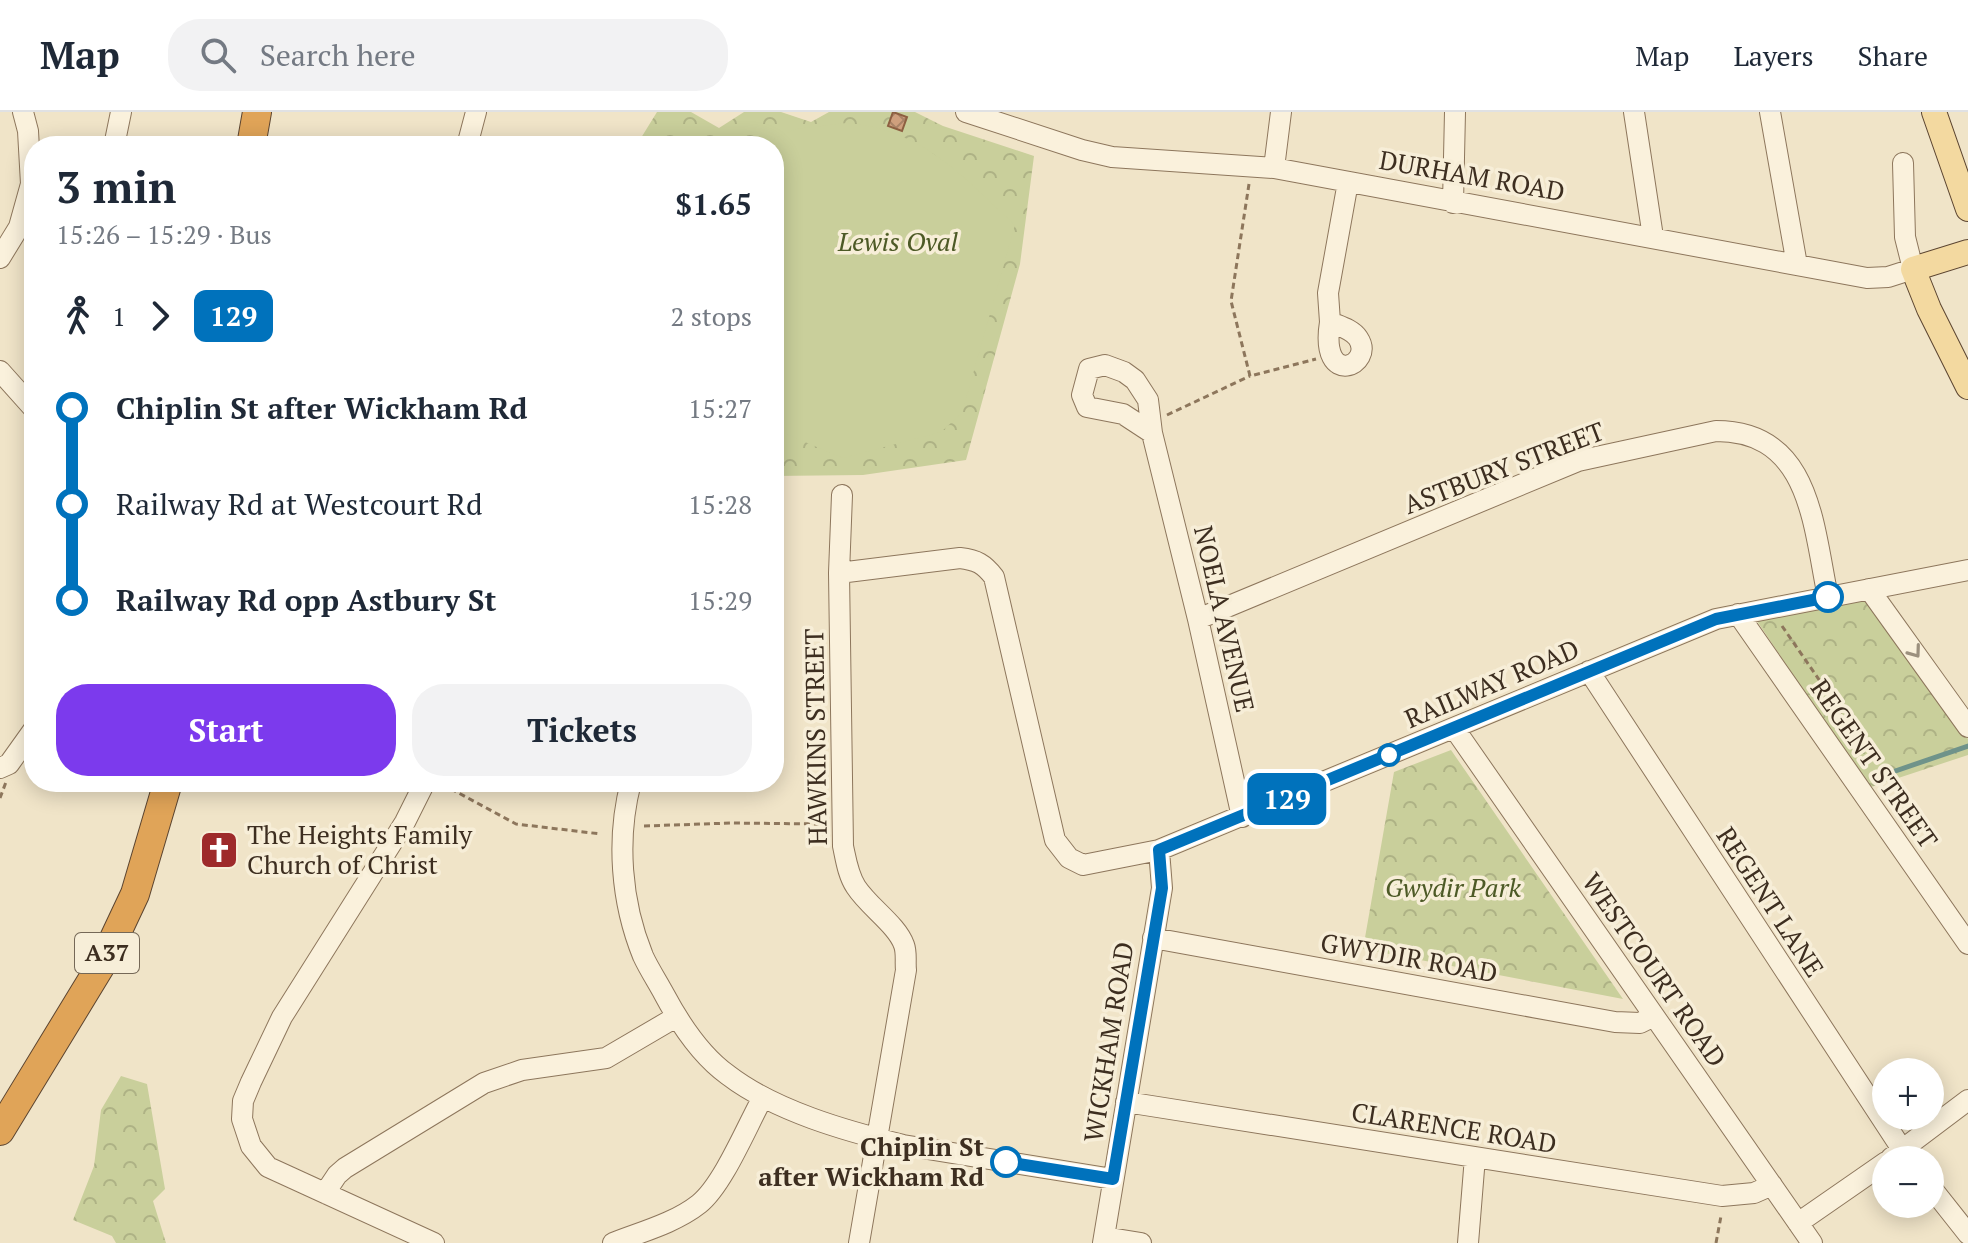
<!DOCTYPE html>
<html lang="en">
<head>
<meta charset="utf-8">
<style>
	body { margin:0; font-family:"PT Serif",serif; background:#f2f2f3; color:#1f2937; height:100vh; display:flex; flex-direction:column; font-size:30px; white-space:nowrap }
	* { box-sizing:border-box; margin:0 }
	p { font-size:26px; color:#747a83 }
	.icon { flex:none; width:44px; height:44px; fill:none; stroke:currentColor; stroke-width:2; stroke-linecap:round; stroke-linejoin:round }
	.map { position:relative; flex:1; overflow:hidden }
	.details { position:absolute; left:24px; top:24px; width:760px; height:656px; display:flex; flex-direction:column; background:#fff; border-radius:32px; box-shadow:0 4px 20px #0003 }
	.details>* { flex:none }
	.badge { padding:0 16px; border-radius:12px; font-size:28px; line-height:52px }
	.tools { position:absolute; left:1872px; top:946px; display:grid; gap:16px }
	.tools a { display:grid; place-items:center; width:72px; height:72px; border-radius:50%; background:#fff; box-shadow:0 4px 20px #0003; font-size:40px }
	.map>.badge { position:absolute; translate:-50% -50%; box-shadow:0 0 0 4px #fff }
	.legs { display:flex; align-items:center; gap:12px; height:88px; padding:0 32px; font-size:26px }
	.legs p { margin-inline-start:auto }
	.head { display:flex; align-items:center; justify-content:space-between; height:136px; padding:0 32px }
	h1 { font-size:44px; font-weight:700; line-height:60px }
	.action { display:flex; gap:16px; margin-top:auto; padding:16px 32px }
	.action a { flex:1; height:92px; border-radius:32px; background:#7c3aed; color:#fff; font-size:32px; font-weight:700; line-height:92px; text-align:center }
	.action a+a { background:#f2f2f3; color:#1f2937 }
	ul { padding:0 32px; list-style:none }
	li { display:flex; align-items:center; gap:28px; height:96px; font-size:30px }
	li i { display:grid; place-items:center; width:12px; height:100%; margin:0 10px; background:currentColor }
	li i::after { content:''; width:20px; height:20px; margin:-10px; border:6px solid; border-radius:50%; background:#fff }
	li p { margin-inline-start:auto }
	li:first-child i { background:linear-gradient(#0000 50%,currentColor 0) }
	li:last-child i { background:linear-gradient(currentColor 50%,#0000 0) }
	header { display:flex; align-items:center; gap:48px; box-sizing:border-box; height:112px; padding:0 40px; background:#fff; border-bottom:2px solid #e0e1e3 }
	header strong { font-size:38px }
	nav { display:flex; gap:44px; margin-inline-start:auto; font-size:28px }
	.search { width:560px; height:72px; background:#f2f2f3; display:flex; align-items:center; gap:20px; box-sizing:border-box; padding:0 28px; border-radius:32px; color:#747a83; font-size:30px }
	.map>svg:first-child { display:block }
</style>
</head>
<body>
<header>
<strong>Map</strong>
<div class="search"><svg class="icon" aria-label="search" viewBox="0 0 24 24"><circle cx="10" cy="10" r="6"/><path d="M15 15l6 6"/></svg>Search here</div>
<nav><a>Map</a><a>Layers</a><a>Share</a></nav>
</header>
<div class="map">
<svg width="1968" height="1131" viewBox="0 0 1968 1131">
	<defs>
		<pattern id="forest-crowns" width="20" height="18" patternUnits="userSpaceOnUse" patternTransform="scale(2)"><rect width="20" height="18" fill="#c9cf9b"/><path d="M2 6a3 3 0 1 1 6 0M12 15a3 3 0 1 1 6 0" fill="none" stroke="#aeb285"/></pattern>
		<pattern id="building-cross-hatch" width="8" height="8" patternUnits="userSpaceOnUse" patternTransform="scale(2)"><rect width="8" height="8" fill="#cf9f7d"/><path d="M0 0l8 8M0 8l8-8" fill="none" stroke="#a98266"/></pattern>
	</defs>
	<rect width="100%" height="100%" fill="#f0e4c8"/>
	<path fill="url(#forest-crowns)" d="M 657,0 L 691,0 L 719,16 L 744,0 L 781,0 L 811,10 L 829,0 L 915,0 L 943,14 L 1034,44 L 1020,152 L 966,348 L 863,363 L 774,364 L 774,34 L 636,34 Z
		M 1866,484 L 1968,627 L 1968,643 L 1868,676 L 1757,509 Z
		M 1451,638 L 1623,887 L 1363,837 L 1394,660 Z
		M 121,964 L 147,972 L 165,1077 L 153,1089 L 166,1131 L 116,1131 L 112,1124 L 73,1108 L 94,1054 L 101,998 Z"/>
	<path fill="#c9cf9b" d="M 846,11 C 923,17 962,64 1015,113 L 962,301 L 941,320 L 843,346 L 774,317 L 774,34 L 757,34 L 796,17 Z"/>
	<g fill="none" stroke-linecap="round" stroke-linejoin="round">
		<path stroke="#6f938a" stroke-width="5" d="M 1878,665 L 1968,634"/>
	</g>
	<path fill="url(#building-cross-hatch)" stroke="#8d5f41" stroke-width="2" d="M 893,0 L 907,5 L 902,19 L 888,14 Z"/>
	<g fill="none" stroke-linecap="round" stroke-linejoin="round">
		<defs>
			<path id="minor" d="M 23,0 L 28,19 L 31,72 L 34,73
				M 966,0 L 1082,38 L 1112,45 L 1274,56 L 1867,166 L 1888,165 L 1913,157 L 1905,125 L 1903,51
				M 1634,0 L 1653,125
				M 1770,0 L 1797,153
				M 114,34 L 121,0
				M 467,34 L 476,0
				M 1274,56 L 1281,0
				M 1453,91 L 1455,0
				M 0,146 L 19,115 L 31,72
				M 1330,210 C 1319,278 1376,253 1358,226 C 1352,217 1339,214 1330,210 L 1328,181 L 1348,70
				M 0,259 L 34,297
				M 1152,321 L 1123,302 L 1087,295 L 1082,283 L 1089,257 L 1105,253 L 1124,260 L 1135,268 L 1148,288 L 1152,321 L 1198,507 L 1242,705
				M 842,383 L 839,461 L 843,734 C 846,748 848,763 856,775 C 869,795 897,813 904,833 C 907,841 905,850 906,858 L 859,1131
				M 839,461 L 960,446 C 977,448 984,452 994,465 L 1055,728 L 1069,746 L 1083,753 L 1159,738 L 1716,507 L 1968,458
				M 1869,477 L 1968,615
				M 1738,502 L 1968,832
				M 1198,507 L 1578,349 L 1716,319 C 1811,319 1813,414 1828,485
				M 1589,559 L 1909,1048
				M 1454,616 L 1812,1131
				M 0,656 L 9,652 L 34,617
				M 425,670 L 405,710 L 282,905 L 251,970 L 243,989 L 242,1007 L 251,1034 L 268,1055 L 434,1131
				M 631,670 C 616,727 621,790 643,844 C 649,857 657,869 664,882 C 680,912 700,943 728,963 C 775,999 846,1019 903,1033 L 1113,1067
				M 1153,826 L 1615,910 L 1640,911 L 1654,904
				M 1126,990 L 1722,1084 L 1754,1081 L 1772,1073
				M 1891,1046 L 1968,988
				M 1930,1074 L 1968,1122
				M 325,1081 L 337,1063 L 345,1056 L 484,971 L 522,958 L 606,946 L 676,905
				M 1798,1111 L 1886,1050
				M 1104,1125 L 1141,1131
				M 613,1131 C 641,1120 675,1111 699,1092 C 723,1073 747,1014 763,985
				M 1103,1131 L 1162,776 L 1159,738
				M 1468,1131 L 1475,1045"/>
			<path id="major" d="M 1934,0 L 1968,97
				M 1968,140 L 1913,157 L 1929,197 L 1968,275"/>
			<path id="highway" d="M 251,34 L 257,0
				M 0,1019 L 103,850 L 135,782 L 168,670"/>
		</defs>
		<use href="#minor" stroke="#8d765c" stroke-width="22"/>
		<use href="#major" stroke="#5b4430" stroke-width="26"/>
		<use href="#highway" stroke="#5b4430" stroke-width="30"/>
		<path stroke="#8d765c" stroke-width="3" stroke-dasharray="6 4" stroke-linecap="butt" d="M 1249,72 L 1231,189 L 1250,264 L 1316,247
			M 1167,303 L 1250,264
			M 1782,514 L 1860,627
			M 442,672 L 516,712 L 601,722
			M 0,686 L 6,670
			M 644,714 L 732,711 L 824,712
			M 1716,1131 L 1721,1104"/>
		<use href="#minor" stroke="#faf1dc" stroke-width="20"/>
		<use href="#major" stroke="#f3d9a0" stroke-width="24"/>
		<use href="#highway" stroke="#e0a458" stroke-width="28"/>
	</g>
	<defs><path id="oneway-chevron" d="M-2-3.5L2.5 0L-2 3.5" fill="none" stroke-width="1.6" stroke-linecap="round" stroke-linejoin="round" transform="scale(2)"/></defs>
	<use stroke="#9c907e" href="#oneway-chevron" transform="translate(1915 540) rotate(54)"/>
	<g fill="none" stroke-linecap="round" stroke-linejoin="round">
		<defs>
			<path id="line-1" d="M 1006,1050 L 1113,1067 L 1162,776 L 1159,738 L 1716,507 L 1828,485"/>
		</defs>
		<use href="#line-1" stroke="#fff" stroke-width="18"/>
		<use href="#line-1" stroke="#0072bc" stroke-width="12"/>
	</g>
	<defs>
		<symbol id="church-square" viewBox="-11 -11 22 22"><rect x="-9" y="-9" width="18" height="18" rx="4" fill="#9e2a2b" stroke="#f7eed8"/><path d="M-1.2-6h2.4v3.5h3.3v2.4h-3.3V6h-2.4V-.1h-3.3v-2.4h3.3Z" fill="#fff"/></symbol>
	</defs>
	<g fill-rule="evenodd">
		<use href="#church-square" x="197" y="716" width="44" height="44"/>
	</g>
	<g fill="#fff" stroke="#0072bc" stroke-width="4">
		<circle cx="1828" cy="485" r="14"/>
		<circle cx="1389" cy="643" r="10"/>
		<circle cx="1006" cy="1050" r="14"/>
	</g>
	<g text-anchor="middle" stroke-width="7" stroke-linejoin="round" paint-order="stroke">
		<rect fill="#f7eed8" stroke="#756857" stroke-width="2" x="75" y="821" width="64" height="40" rx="6"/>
		<g font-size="24" font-weight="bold" fill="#3d2e20">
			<text x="107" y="849">A37</text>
		</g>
		<g font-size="26" fill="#3d2e20" stroke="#f7eed8">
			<text transform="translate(1472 64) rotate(10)" y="9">DURHAM ROAD</text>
			<text transform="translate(1504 356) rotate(-21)" y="9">ASTBURY STREET</text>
			<text transform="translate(1224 507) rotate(77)" y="9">NOELA AVENUE</text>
			<text transform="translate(1492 572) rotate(-23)" y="9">RAILWAY ROAD</text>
			<text transform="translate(816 625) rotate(-91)" y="9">HAWKINS STREET</text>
			<text transform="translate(1874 652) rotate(55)" y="9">REGENT STREET</text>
			<text transform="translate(1770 790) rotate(57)" y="9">REGENT LANE</text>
			<text transform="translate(1409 846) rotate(10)" y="9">GWYDIR ROAD</text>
			<text transform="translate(1654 858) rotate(55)" y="9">WESTCOURT ROAD</text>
			<text transform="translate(1109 930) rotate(-81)" y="9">WICKHAM ROAD</text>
			<text transform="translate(1454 1016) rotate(9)" y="9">CLARENCE ROAD</text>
		</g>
		<g font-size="26" font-style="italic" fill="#4d5a26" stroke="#f7eed8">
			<text x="898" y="139">Lewis Oval</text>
			<text x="1453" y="785">Gwydir Park</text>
		</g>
		<g font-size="26" fill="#3d2e20" stroke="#f7eed8" text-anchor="start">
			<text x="247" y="732">The Heights Family<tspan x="247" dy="30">Church of Christ</tspan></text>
		</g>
		<g font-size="26" font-weight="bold" fill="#3d2e20" stroke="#f7eed8" text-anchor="end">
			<text x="984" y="1044">Chiplin St<tspan x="984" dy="30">after Wickham Rd</tspan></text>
		</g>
	</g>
</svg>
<div class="tools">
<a>+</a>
<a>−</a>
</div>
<b class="badge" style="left:1287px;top:687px;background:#0072bc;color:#fff">129</b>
<section class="details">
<div class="head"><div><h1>3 min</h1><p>15:26 – 15:29 · Bus</p></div><b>$1.65</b></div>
<div class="legs"><svg class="icon" aria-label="walk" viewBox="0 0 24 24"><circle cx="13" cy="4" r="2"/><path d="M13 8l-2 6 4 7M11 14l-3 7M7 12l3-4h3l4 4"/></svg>1<svg class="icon" aria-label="forward" viewBox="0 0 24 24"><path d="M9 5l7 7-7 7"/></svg><b class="badge" style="background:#0072bc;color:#fff">129</b><p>2 stops</p></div>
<ul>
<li><i style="color:#0072bc"></i><b>Chiplin St after Wickham Rd</b><p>15:27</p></li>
<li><i style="color:#0072bc"></i><span>Railway Rd at Westcourt Rd</span><p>15:28</p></li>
<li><i style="color:#0072bc"></i><b>Railway Rd opp Astbury St</b><p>15:29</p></li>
</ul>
<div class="action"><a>Start</a><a>Tickets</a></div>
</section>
</div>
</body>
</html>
